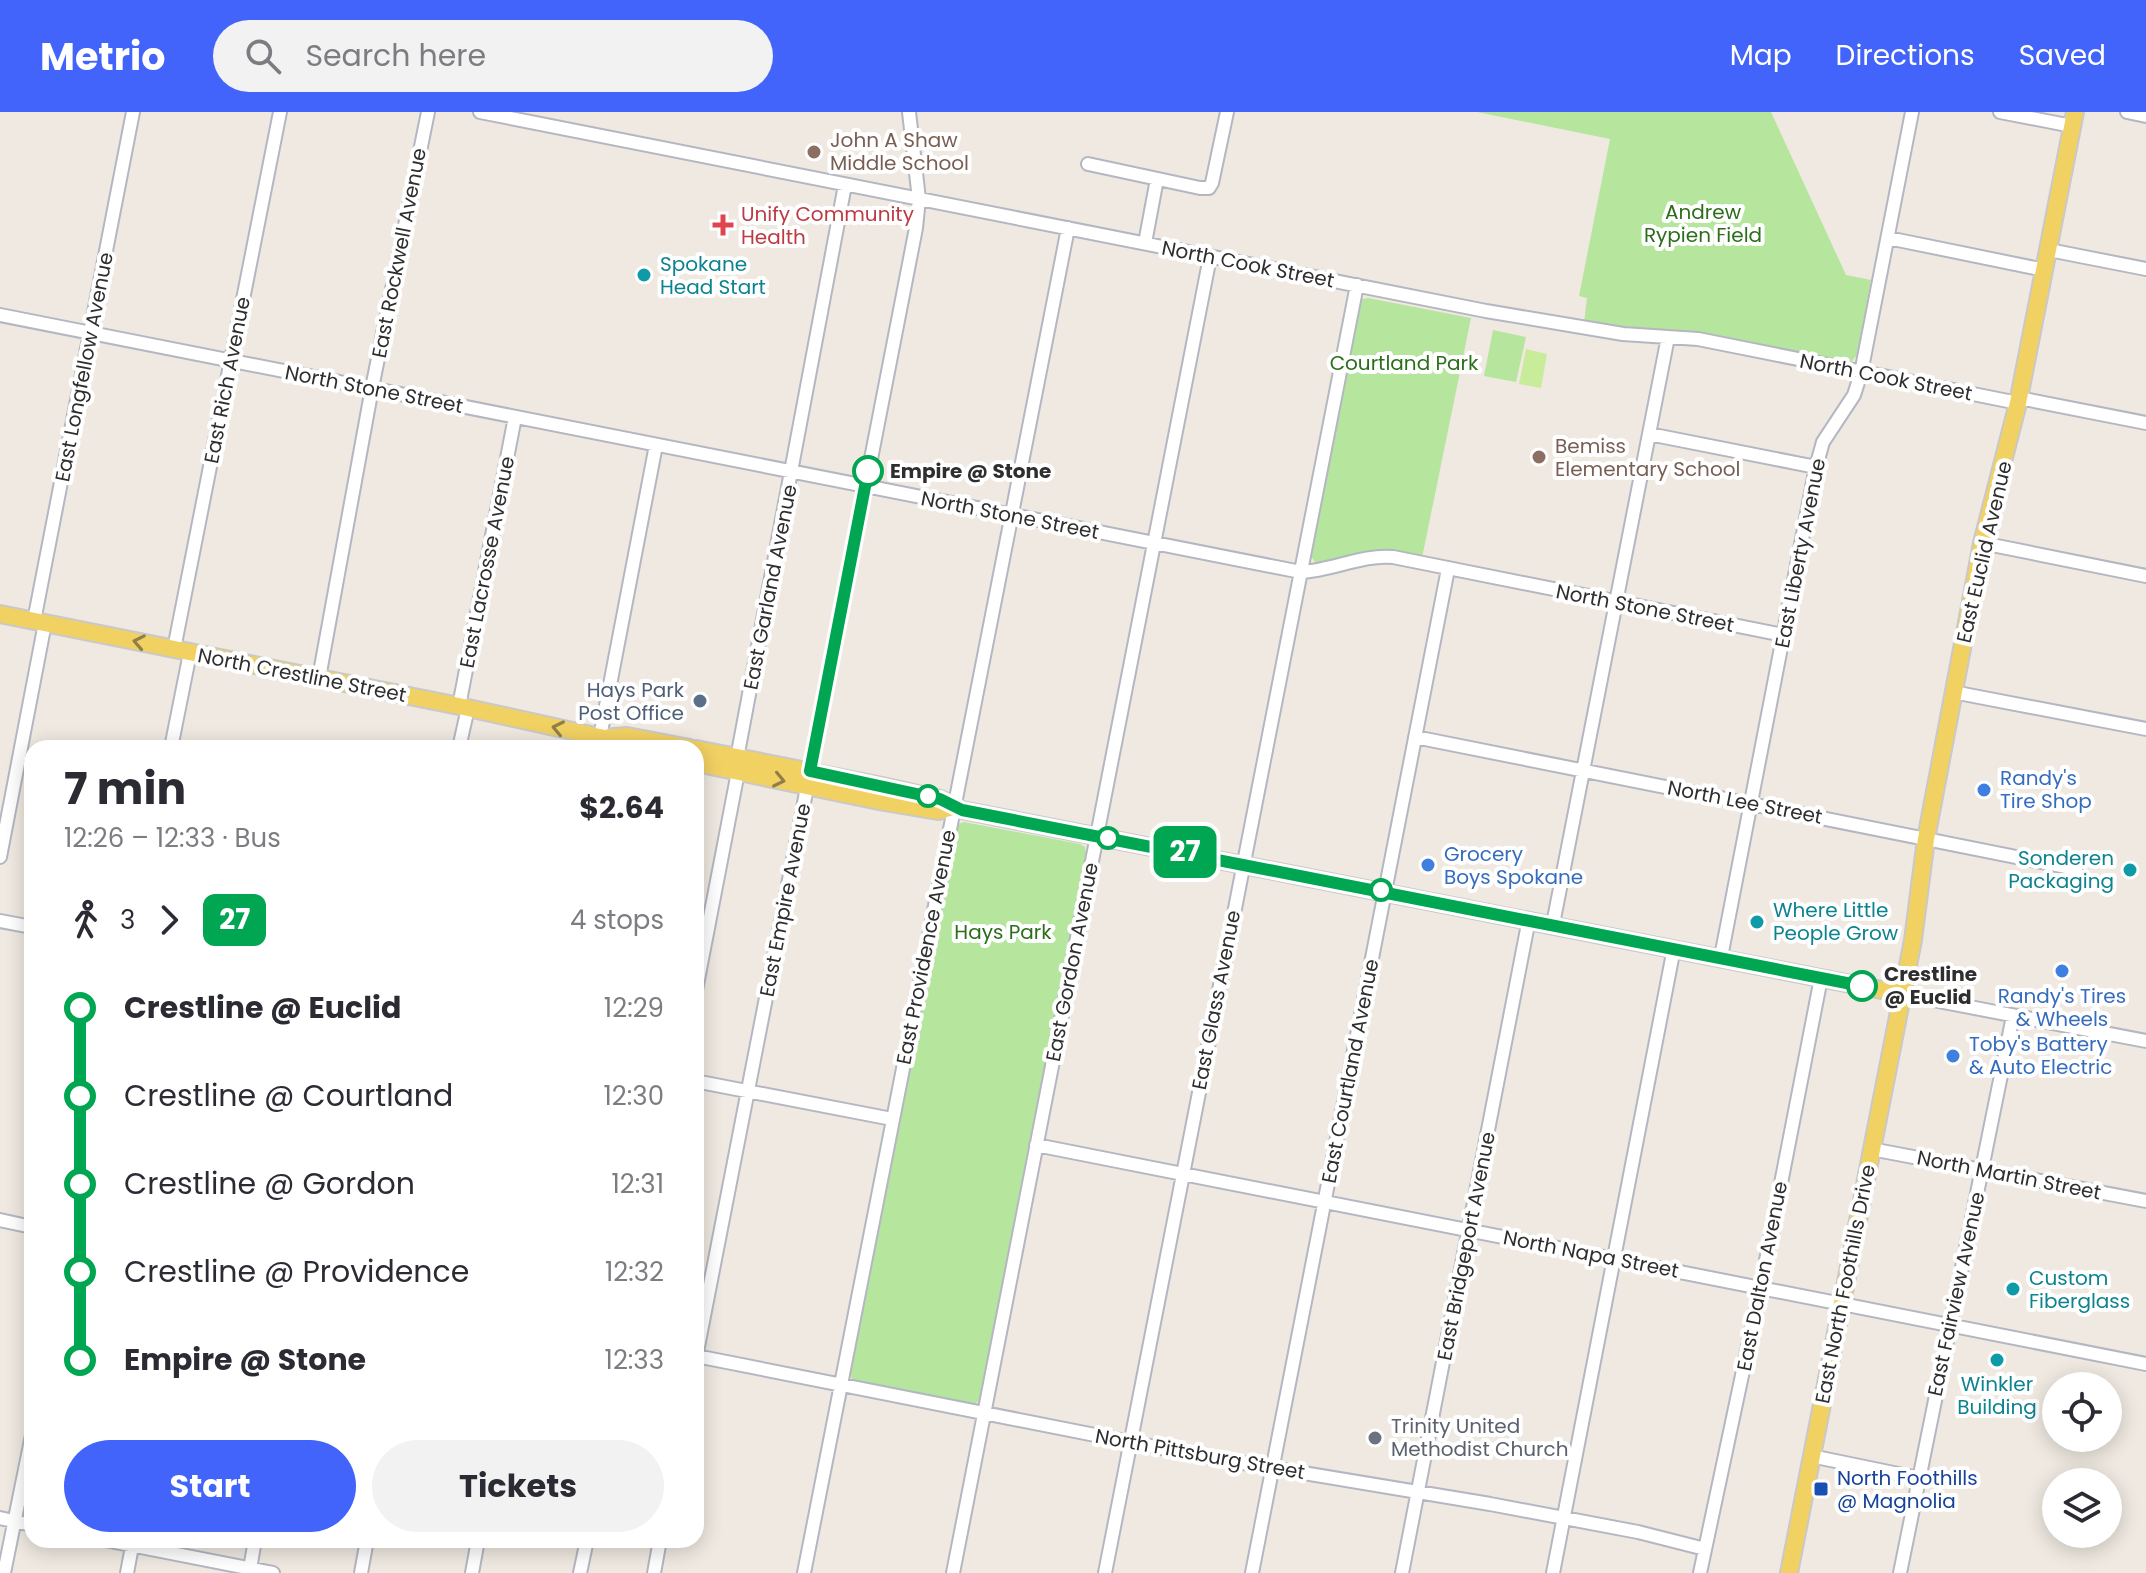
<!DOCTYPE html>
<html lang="en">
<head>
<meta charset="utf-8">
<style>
	body { margin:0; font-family:Poppins,sans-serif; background:#f2f2f3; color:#2b2b33; height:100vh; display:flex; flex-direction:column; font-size:30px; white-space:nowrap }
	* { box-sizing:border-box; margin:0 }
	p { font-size:26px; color:#7c7c81 }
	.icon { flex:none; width:44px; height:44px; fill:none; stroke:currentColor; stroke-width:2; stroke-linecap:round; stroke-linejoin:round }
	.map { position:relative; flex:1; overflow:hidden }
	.drawer { position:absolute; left:24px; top:628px; width:680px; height:808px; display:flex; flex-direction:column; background:#fff; border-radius:24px; box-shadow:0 4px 20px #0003 }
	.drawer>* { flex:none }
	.badge { padding:0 16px; border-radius:12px; font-size:28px; line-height:52px }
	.controls { position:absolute; left:2042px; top:1260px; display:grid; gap:16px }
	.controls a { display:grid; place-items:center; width:80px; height:80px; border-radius:50%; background:#fff; box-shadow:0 4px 20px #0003; font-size:40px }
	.map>.badge { position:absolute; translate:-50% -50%; box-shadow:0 0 0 4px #fff }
	.legs { display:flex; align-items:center; gap:12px; height:88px; padding:0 40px; font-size:26px }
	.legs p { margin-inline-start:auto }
	.summary { display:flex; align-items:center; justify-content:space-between; height:136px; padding:0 40px }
	h1 { font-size:44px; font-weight:700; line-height:60px }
	.action { display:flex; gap:16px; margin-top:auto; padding:16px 40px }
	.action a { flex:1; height:92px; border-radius:48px; background:#4264fb; color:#fff; font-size:32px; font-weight:700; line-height:92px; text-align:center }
	.action a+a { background:#f2f2f3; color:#2b2b33 }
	ul { padding:0 40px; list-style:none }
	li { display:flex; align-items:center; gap:28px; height:88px; font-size:30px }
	li i { display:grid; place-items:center; width:12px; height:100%; margin:0 10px; background:currentColor }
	li i::after { content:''; width:20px; height:20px; margin:-10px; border:6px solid; border-radius:50%; background:#fff }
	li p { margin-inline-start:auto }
	li:first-child i { background:linear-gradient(#0000 50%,currentColor 0) }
	li:last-child i { background:linear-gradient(currentColor 50%,#0000 0) }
	header { display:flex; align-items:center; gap:48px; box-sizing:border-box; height:112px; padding:0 40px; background:#4264fb; color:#fff }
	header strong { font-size:38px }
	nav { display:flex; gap:44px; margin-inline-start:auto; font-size:28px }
	.search { width:560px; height:72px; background:#f2f2f3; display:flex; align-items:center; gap:20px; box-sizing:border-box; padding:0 28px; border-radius:44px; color:#7c7c81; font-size:30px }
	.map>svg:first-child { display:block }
</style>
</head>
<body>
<header>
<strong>Metrio</strong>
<div class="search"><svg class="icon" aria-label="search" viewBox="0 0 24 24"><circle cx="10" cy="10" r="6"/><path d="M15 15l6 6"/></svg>Search here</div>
<nav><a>Map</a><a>Directions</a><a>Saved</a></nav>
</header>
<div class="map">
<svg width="2146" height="1461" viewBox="0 0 2146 1461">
	<rect width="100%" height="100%" fill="#efe9e1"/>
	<path fill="#b6e59e" d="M 1477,0 L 1771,0 L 1846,163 L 1871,168 L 1857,243 L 1852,249 L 1844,251 L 1674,220 L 1584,211 L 1587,186 L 1579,184 L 1610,27 Z
		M 1368,186 L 1471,206 L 1422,446 L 1317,453 L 1308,440 L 1358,194 L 1362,187 Z
		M 1493,218 L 1526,225 L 1516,270 L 1484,264 Z
		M 964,710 L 1080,732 L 1085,735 L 1086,742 L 979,1289 L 973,1293 L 854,1269 L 849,1263 L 955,718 L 958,712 Z"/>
	<path fill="#c9ec9a" d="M 1526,237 L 1547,242 L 1541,276 L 1519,272 Z"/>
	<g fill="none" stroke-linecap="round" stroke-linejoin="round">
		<defs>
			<path id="minor" d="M 480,0 L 1486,199 L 1623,222 L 1698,227 L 2018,291
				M 2000,0 L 2072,14
				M 2127,0 L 2146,4
				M 1088,52 L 1200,76 L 1209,76 L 1212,71 L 1227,0
				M 1888,126 L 2045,158
				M 1145,131 L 1157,67
				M 2049,138 L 2146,157
				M 0,203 L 1301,460 C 1332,459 1362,442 1393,445 L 1783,523
				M 2019,286 L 2146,311
				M 1649,322 L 1816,355
				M 1982,431 L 2146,464
				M 34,509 L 133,0
				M 174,537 L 280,0
				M 319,566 L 372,276 L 428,0
				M 1953,580 L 2146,617
				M 459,594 L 515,305
				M 1415,625 L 2076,757
				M 171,636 L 190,541
				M 459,636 L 468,596
				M 604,636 L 600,625 L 656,333
				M 0,745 L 45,511
				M 0,809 L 32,815
				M 1553,812 L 1668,225
				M 1721,845 L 1816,355 L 1823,330 L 1854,283 L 1861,261 L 1912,0
				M 696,878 L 738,660 L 737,646 L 845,73
				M 1902,882 L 2146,929
				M 696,967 L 700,970 L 892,1007
				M 1036,1033 L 2146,1252
				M 1871,1037 L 2146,1089
				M 0,1108 L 32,1115
				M 696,1244 L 1201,1344 L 1490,1392 L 1638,1420 L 1705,1437
				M 696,1245 L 916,116 L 919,87 L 909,0
				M 1811,1344 L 1918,1366
				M 0,1406 L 32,1413
				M 105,1428 L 273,1461
				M 250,1457 L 255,1428
				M 4,1461 L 32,1323
				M 127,1461 L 133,1429
				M 361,1461 L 367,1428
				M 472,1461 L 478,1428
				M 580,1461 L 587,1428
				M 654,1461 L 660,1428
				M 804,1461 L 1068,116
				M 953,1461 L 1210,145
				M 1105,1461 L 1357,173
				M 1252,1461 L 1448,457
				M 1402,1461 L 1529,807
				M 1553,1461 L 1674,836
				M 1700,1461 L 1761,1174 L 1821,866
				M 1900,1461 L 2013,904"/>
			<path id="major" d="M 0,502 L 459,594 L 604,626 L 627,624 L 690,636
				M 696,637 L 882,674 L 940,687 L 962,698 L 1902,882
				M 696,651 L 879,689 L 938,699 L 953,695
				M 1789,1461 L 1913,828 L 1926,727 L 1982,431 L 2018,291 L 2075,0"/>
		</defs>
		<use href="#minor" stroke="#b4b7c1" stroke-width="16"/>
		<use href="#major" stroke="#c9c9c9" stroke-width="20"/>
		<use href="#minor" stroke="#fff" stroke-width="12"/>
		<use href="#major" stroke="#f2d163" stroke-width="16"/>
	</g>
	<defs><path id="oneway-chevron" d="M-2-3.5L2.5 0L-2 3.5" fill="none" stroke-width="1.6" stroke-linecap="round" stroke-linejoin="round" transform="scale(2)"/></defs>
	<g stroke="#908048">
		<use href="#oneway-chevron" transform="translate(139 530) rotate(-169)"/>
		<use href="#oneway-chevron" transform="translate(558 616) rotate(-168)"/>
		<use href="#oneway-chevron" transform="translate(779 668) rotate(12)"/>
	</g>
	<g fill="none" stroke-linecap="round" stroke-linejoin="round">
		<defs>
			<path id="line-1" d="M 868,359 L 810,659 L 940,687 L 962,698 L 1862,874"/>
		</defs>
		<use href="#line-1" stroke="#fff" stroke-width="18"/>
		<use href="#line-1" stroke="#00a651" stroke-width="12"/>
	</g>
	<g fill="#8d6e63" stroke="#fff" stroke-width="3">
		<circle cx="814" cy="40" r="8"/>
		<circle cx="1539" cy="345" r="8"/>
	</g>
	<path fill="#e0444e" stroke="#fff" stroke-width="3" d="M719 101h8v8h8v8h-8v8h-8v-8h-8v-8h8z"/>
	<g fill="#0f9aa8" stroke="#fff" stroke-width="3">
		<circle cx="644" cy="163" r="8"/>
		<circle cx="2130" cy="758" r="8"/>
		<circle cx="1757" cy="810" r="8"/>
		<circle cx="2013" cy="1177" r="8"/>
		<circle cx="1997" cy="1248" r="8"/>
	</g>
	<g fill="#fff" stroke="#00a651" stroke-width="4">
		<circle cx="868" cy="359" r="14"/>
		<circle cx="928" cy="684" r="10"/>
		<circle cx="1108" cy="726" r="10"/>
		<circle cx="1381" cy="778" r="10"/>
		<circle cx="1862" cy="874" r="14"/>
	</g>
	<circle fill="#5c6f8a" stroke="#fff" stroke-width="3" cx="700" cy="589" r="8"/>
	<g fill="#3f7fe0" stroke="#fff" stroke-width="3">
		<circle cx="1984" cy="678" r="8"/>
		<circle cx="1428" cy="753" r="8"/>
		<circle cx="2062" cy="859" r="8"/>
		<circle cx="1953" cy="944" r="8"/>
	</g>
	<circle fill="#6b7280" stroke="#fff" stroke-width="3" cx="1375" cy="1326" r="8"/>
	<rect fill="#1a4fb4" stroke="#fff" stroke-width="3" x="1813" y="1369" width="16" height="16" rx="4"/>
	<g text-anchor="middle" stroke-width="8" stroke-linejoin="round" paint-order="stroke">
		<g font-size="20" fill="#785e54" stroke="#fff" text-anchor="start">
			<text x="830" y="35">John A Shaw<tspan x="830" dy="23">Middle School</tspan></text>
			<text x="1555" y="341">Bemiss<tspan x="1555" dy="23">Elementary School</tspan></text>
		</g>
		<g font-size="20" fill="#2c6e1b" stroke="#fff">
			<text x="1703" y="107">Andrew<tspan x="1703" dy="23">Rypien Field</tspan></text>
			<text x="1404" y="258">Courtland Park</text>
			<text x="1003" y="827">Hays Park</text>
		</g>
		<g font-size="20" fill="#be3a42" stroke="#fff" text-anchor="start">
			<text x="741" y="109">Unify Community<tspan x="741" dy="23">Health</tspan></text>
		</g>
		<g font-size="20" fill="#2e2e2e" stroke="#fff">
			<text transform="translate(399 141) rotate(-79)" y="7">East Rockwell Avenue</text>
			<text transform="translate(1248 152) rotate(11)" y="7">North Cook Street</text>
			<text transform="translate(84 255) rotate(-79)" y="7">East Longfellow Avenue</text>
			<text transform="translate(1886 265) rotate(11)" y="7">North Cook Street</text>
			<text transform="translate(227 268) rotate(-79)" y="7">East Rich Avenue</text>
			<text transform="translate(374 277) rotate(11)" y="7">North Stone Street</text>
			<text transform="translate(1010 403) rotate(11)" y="7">North Stone Street</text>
			<text transform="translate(1984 440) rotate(-77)" y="7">East Euclid Avenue</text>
			<text transform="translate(1800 441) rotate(-79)" y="7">East Liberty Avenue</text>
			<text transform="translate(487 450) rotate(-79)" y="7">East Lacrosse Avenue</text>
			<text transform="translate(770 475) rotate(-79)" y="7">East Garland Avenue</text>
			<text transform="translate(1645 496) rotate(11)" y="7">North Stone Street</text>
			<text transform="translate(302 563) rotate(11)" y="7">North Crestline Street</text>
			<text transform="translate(1745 690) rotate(11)" y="7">North Lee Street</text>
			<text transform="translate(785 788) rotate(-79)" y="7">East Empire Avenue</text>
			<text transform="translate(926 835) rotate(-79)" y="7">East Providence Avenue</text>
			<text transform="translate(1072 850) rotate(-79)" y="7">East Gordon Avenue</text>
			<text transform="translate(1216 888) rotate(-79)" y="7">East Glass Avenue</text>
			<text transform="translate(1350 959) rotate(-79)" y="7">East Courtland Avenue</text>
			<text transform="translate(2009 1063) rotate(11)" y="7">North Martin Street</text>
			<text transform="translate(1466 1134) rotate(-79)" y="7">East Bridgeport Avenue</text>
			<text transform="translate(1591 1142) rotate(11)" y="7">North Napa Street</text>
			<text transform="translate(1762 1164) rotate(-79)" y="7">East Dalton Avenue</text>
			<text transform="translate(1845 1172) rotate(-79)" y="7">East North Foothills Drive</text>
			<text transform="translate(1956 1182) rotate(-78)" y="7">East Fairview Avenue</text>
			<text transform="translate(1200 1342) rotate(10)" y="7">North Pittsburg Street</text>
		</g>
		<g font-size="20" fill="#0d838f" stroke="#fff" text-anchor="start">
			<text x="660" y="159">Spokane<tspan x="660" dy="23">Head Start</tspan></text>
			<text x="2114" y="753" text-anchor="end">Sonderen<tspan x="2114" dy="23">Packaging</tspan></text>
			<text x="1773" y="805">Where Little<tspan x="1773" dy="23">People Grow</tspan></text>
			<text x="2029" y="1173">Custom<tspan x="2029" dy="23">Fiberglass</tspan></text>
			<text x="1997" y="1279" text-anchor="middle">Winkler<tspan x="1997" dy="23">Building</tspan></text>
		</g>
		<g font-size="20" font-weight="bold" fill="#2e2e2e" stroke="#fff" text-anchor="start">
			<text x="890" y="366">Empire @ Stone</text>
			<text x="1884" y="869">Crestline<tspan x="1884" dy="23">@ Euclid</tspan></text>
		</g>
		<g font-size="20" fill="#4e5e75" stroke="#fff" text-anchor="end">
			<text x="684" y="585">Hays Park<tspan x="684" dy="23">Post Office</tspan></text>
		</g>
		<g font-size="20" fill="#366cbe" stroke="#fff" text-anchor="start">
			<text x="2000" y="673">Randy's<tspan x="2000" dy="23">Tire Shop</tspan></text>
			<text x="1444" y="749">Grocery<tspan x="1444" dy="23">Boys Spokane</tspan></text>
			<text x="2062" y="891" text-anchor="middle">Randy's Tires<tspan x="2062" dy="23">&amp; Wheels</tspan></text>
			<text x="1969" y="939">Toby's Battery<tspan x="1969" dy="23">&amp; Auto Electric</tspan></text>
		</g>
		<g font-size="20" fill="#5b616d" stroke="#fff" text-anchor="start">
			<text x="1391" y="1321">Trinity United<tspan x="1391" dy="23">Methodist Church</tspan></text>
		</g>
		<g font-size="20" fill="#164399" stroke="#fff" text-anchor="start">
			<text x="1837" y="1373">North Foothills<tspan x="1837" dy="23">@ Magnolia</tspan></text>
		</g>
	</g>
</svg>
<div class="controls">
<a><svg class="icon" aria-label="locate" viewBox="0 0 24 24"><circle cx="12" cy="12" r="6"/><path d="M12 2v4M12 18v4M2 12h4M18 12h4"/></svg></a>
<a><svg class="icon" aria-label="layers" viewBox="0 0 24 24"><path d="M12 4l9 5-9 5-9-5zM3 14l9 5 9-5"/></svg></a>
</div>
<b class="badge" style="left:1185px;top:740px;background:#00a651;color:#fff">27</b>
<section class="drawer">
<div class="summary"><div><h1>7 min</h1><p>12:26 – 12:33 · Bus</p></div><b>$2.64</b></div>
<div class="legs"><svg class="icon" aria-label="walk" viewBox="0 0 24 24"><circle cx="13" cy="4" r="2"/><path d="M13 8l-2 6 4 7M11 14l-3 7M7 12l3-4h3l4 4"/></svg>3<svg class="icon" aria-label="forward" viewBox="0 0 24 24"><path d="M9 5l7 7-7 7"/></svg><b class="badge" style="background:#00a651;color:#fff">27</b><p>4 stops</p></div>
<ul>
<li><i style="color:#00a651"></i><b>Crestline @ Euclid</b><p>12:29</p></li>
<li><i style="color:#00a651"></i><span>Crestline @ Courtland</span><p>12:30</p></li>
<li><i style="color:#00a651"></i><span>Crestline @ Gordon</span><p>12:31</p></li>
<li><i style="color:#00a651"></i><span>Crestline @ Providence</span><p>12:32</p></li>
<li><i style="color:#00a651"></i><b>Empire @ Stone</b><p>12:33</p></li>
</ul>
<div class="action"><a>Start</a><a>Tickets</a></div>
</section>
</div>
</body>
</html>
